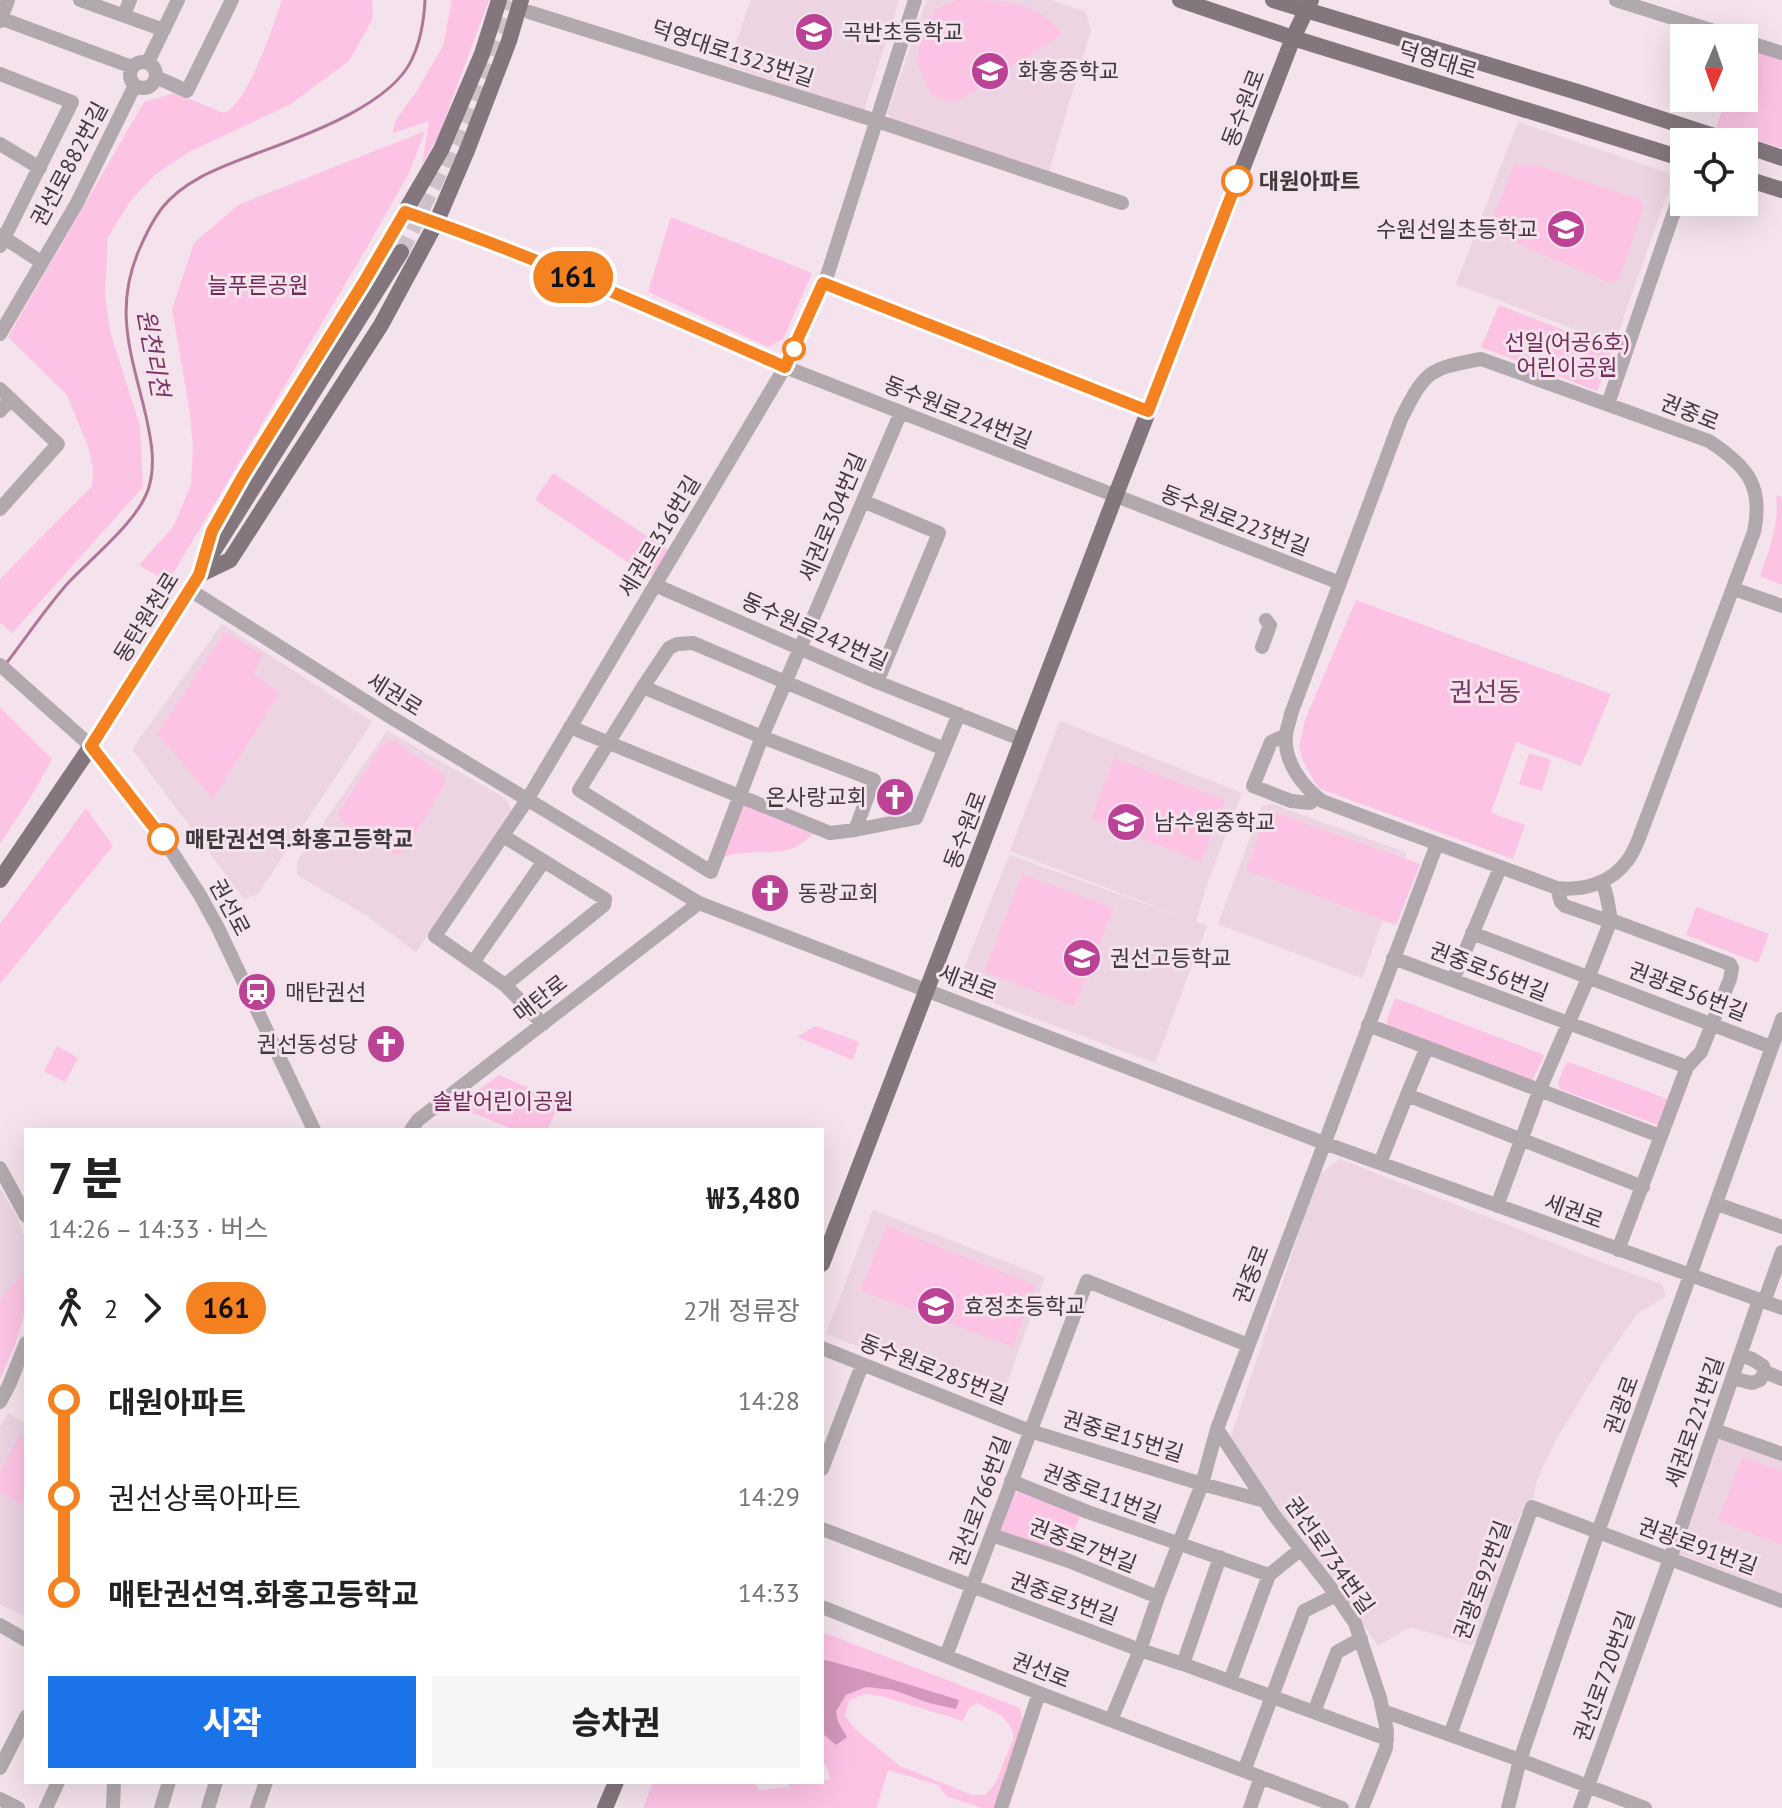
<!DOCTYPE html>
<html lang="ko">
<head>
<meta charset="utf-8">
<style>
	body { margin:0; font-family:"PT Sans","Noto Sans KR",sans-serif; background:#f6f6f6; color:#222; height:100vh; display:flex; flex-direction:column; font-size:30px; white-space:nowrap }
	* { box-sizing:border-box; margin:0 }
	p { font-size:26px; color:#767676 }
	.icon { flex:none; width:44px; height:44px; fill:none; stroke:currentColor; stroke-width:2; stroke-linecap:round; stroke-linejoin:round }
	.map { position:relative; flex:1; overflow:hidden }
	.side { position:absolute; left:24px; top:1128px; width:800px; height:656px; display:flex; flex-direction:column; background:#fff; border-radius:0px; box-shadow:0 8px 32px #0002 }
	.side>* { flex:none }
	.badge { padding:0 16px; border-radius:26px; font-size:28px; line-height:52px }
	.needle { width:52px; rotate:182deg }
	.fabs { position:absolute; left:1670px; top:24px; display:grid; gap:16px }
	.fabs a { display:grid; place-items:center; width:88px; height:88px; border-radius:0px; background:#fff; box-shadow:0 8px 32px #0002; font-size:40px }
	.map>.badge { position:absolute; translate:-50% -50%; box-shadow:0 0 0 4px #fff }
	.legs { display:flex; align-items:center; gap:12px; height:88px; padding:0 24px; font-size:26px }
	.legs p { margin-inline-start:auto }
	.headline { display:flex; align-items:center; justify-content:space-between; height:136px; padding:0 24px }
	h1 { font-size:44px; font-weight:800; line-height:60px }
	.action { display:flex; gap:16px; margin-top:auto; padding:16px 24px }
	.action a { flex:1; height:92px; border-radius:0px; background:#1a73e8; color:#fff; font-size:32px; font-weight:800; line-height:92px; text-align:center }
	.action a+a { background:#f6f6f6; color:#222 }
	ul { padding:0 24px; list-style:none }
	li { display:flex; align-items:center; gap:28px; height:96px; font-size:30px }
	li i { display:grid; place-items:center; width:12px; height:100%; margin:0 10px; background:currentColor }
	li i::after { content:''; width:20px; height:20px; margin:-10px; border:6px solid; border-radius:50%; background:#fff }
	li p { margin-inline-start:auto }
	li:first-child i { background:linear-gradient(#0000 50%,currentColor 0) }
	li:last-child i { background:linear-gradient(currentColor 50%,#0000 0) }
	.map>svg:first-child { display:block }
</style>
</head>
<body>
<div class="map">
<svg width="1782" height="1808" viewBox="0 0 1782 1808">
	<rect width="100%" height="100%" fill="#f4e2ec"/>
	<path fill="#ecd4e3" d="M 751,0 L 899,0 L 864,111 L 728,65 Z
		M 927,0 L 1051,0 L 1086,12 L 1091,30 L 1048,174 L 895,123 L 887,113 Z
		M 1518,122 L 1674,175 L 1614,344 L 1456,284 Z
		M 222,624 L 372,722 L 258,894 L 244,899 L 132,749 Z
		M 1060,721 L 1242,793 L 1208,881 L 1196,922 L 1207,926 L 1155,1063 L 956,989 L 1009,855 L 1194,921 L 1010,851 Z
		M 387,731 L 505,798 L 511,809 L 492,841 L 416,952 L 367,916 L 297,875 L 297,861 Z
		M 1273,804 L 1407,853 L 1362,978 L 1218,924 L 1262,806 Z
		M 1340,1159 L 1624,1271 L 1662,1284 L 1666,1296 L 1637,1314 L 1602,1364 L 1556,1440 L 1537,1480 L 1533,1498 L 1519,1517 L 1478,1640 L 1471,1645 L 1410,1627 L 1378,1646 L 1319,1562 L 1229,1442 L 1318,1176 Z
		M 0,1188 L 17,1217 L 26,1241 L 26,1270 L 0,1299 Z
		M 873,1210 L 1045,1277 L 1001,1400 L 826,1334 Z
		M 8,1413 L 26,1423 L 26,1617 L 0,1604 L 0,1427 Z
		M 1715,1434 L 1782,1459 L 1782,1593 L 1675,1552 Z"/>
	<path fill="#fdc3e5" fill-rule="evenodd" d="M 282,0 L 372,0 L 373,18 L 349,61 L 291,104 L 189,152 L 156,174 L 131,200 L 108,237 L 105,295 L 110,331 L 140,426 L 143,487 L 12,633 L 0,622 L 0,579 L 92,486 L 93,469 L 89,449 L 67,395 L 8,337 L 144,102 L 175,93 L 223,113 C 247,107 274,24 282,0 Z
		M 452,0 L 489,0 L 439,135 L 422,164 L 429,121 L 393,133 L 395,121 L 416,92 L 443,46 Z
		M 957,0 C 1001,0 1035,0 1063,34 L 955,103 L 931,95 L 916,60 L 926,22 L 938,8 Z
		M 1744,46 L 1782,58 L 1782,148 L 1716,128 L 1726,98 L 1744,98 Z
		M 425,131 L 410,171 L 370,242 L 168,582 L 139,565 L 173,527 L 191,485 L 193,448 L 190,413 L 172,309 L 194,243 L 238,205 Z
		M 1515,163 L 1539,166 L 1639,199 L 1644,206 L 1619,279 L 1610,283 L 1487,231 Z
		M 671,217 L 812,273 L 783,339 L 768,347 L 648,292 Z
		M 1499,305 L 1613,349 L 1597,391 L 1481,347 Z
		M 553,473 L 669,551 L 652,575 L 648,576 L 537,501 L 536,498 Z
		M 1776,495 L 1782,497 L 1782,585 L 1760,576 C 1769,549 1780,524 1776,495 Z
		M 1356,600 L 1611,694 L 1581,766 L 1516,742 L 1491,813 L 1525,825 L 1513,859 L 1318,788 L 1303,761 L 1299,747 L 1305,720 Z
		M 225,632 L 263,655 L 253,674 L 280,693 L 213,799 L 157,734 Z
		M 0,707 L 52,759 L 35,790 L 0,844 Z
		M 392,740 L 444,775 L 445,784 L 405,852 L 393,855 L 341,821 L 338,814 L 382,744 Z
		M 1529,753 L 1551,760 L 1542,791 L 1519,784 Z
		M 1114,758 L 1225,800 L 1201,862 L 1091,819 Z
		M 742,798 L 818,830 C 810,836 801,846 791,849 C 766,856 745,848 719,859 Z
		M 86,808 L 113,846 L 0,984 L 0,924 Z
		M 1268,810 L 1420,864 L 1396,925 L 1246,870 Z
		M 1022,874 L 1114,908 L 1074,1006 L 984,972 Z
		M 1696,907 L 1769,934 L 1758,963 L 1686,935 Z
		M 1395,998 L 1542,1054 L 1544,1056 L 1531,1083 L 1388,1030 L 1387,1021 Z
		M 816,1026 L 859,1042 L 853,1060 L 797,1037 Z
		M 57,1046 L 78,1058 L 65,1082 L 44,1071 Z
		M 1569,1062 L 1673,1101 L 1663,1127 L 1560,1089 L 1558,1084 L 1565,1065 Z
		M 499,1075 L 559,1101 L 548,1130 L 515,1130 L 456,1106 Z
		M 887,1226 L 1036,1285 L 1013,1347 L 864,1292 L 861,1288 Z
		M 26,1270 L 26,1308 L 16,1342 L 0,1379 L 0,1299 Z
		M 21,1434 L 26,1437 L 26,1507 L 0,1492 L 0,1471 Z
		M 1742,1457 L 1782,1471 L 1782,1545 L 1718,1520 Z
		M 1022,1490 L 1080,1516 L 1065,1553 L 1001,1531 L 1014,1494 Z
		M 822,1632 L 1020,1708 L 1023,1723 L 996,1808 L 982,1808 L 946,1796 L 938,1785 L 888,1770 L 877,1806 L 878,1808 L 643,1808 L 653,1782 L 754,1782 L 759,1790 L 789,1787 L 789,1782 L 830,1780 L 828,1770 L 822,1759 L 822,1733 L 836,1745 L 846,1737 L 838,1722 L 836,1711 C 839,1706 842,1698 847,1695 C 871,1677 905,1694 929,1703 L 880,1676 L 862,1670 L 822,1659 ZM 864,1694 L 881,1696 L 963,1721 L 969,1708 L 977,1703 L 1002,1716 L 1010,1726 L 1014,1737 L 995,1784 L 985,1795 L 972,1795 L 900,1766 L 854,1728 L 845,1716 L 849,1700 Z"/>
	<path fill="#d397bb" d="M 822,1659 L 862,1670 L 959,1700 L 956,1709 L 929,1703 L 893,1690 L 866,1687 L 846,1695 L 836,1711 L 838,1722 L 847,1737 L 836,1745 L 822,1733 Z"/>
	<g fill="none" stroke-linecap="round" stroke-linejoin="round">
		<path stroke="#af7699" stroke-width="3" d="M 5,665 C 26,638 45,609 68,583 C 92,557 139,521 149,487 C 156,462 151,440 146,416 C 132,356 113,310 139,250 C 145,236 152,221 162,208 C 185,179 222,167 255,154 C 301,137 391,106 412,59 C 421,40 424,21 425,0"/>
		<path stroke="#d0c0c9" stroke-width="16" stroke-dasharray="16 8" stroke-linecap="butt" d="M 401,252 C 441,170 482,88 507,0"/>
		<path stroke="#b1a9ae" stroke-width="14" d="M 80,0 L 164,30
			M 1616,0 L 1736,38
			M 529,12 L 877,121 L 1122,203
			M 124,15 L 130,0
			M 0,18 L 132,67
			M 0,21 L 8,0
			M 1744,41 L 1782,53
			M130 75a13 13 0 1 1 26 0a13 13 0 1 1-26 0Z
			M 148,62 L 178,0
			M 0,74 L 72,102 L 0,246
			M 156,77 L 187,91 L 232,0
			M 0,144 L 40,168
			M 405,212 L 436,223 L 632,300 L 785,367 L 1340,583
			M 0,235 L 41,262
			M 823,283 L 1148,411
			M 0,334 L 77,203 L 135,85
			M 1481,359 L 1709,441 C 1747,466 1764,486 1754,532 L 1639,838 C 1636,845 1633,854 1627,861 C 1611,883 1584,891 1557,888 L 1322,801 C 1302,786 1283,761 1286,734 C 1287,727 1290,721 1291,714 L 1401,419 C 1426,370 1428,369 1481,359 Z
			M 0,389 L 58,444 L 0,509
			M 1608,404 L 1684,183
			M 0,411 L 11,399
			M 863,501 L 939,533 L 877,682
			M 655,585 L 877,682 L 1023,740
			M 1734,589 L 1782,606
			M 190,590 L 389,716 L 699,903 L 1324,1143 L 1782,1308
			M 1262,647 L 1270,625 L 1266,620
			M 0,665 L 91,746 L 159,832 L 200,895 L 218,928 L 314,1130
			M 643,687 L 669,648 L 677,644 L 693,643 L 944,749
			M 570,727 L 830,833 L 855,830 L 916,818 L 959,714
			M 1286,735 L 1271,742 L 1253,786 L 1291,801 L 1310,803 L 1317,797
			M 855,830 L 874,780 L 762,737 L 643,687 L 579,790 L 711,872 L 762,737 L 901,412
			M 503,836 L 605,899 L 604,905 L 505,985
			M 1602,882 C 1608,895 1608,906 1611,920
			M 1472,933 L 1771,1047
			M 1393,958 L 1687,1067 L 1701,1052 L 1730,979 L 1732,968 L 1730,964 L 1611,920 L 1603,919 L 1565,906 L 1561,902 L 1557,888
			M 474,961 L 544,861
			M 1453,980 L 1500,868
			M 543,1024 L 505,985 L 435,936 L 527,800 L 785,367 L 827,276 L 915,0
			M 1368,1025 L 1660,1136
			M 1427,1047 L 1407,1095 L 1643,1187
			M 411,1130 L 418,1120 L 699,903
			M 1380,1163 L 1407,1095
			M 0,1168 L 26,1216
			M 1717,1204 L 1782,1227
			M 1497,1206 L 1540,1089 L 1589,976 L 1611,920
			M 1618,1250 L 1687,1067
			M 1764,1302 L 1782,1252
			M 822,1348 L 1030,1431 L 1202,1484 L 1265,1501
			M 1740,1355 L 1752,1359 L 1763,1366 L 1765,1372 L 1782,1379
			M 1732,1378 L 1752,1383 L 1760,1380 L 1765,1372
			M 0,1402 L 9,1385 L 26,1343
			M 1217,1429 L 1274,1515 L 1331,1588 L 1355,1623 L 1380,1698 L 1387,1731 L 1386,1748 L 1362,1808
			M 1715,1430 L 1782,1454
			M 822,1469 L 862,1365
			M 1011,1481 L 1088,1512 L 1269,1575 L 1301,1549
			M 822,1529 L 1140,1650 L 1183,1664 L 1387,1739
			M 992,1535 L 1069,1561 L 1158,1597
			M 822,1607 L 1039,1693 L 1342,1808
			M 0,1625 L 26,1640
			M 946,1656 L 1087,1281 L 1248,1345
			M 1183,1664 L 1220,1557
			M 1230,1681 L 1269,1575
			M 1383,1711 L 1520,1760 L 1645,1808
			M 1314,1712 L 1337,1652 L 1361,1639
			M 1111,1720 L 1140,1650 L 1158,1597 L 1202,1484 L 1217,1429 L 1437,844
			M 1450,1735 L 1532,1507 L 1782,1601
			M 0,1768 L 26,1717
			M 1244,1771 L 1304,1611 L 1336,1595
			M 0,1799 L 18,1808
			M 46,1808 L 58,1782
			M 113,1808 L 114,1782
			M 161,1808 L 169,1782
			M 208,1808 L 216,1782
			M 257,1808 L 266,1782
			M 1001,1808 L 1039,1693
			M 1250,1808 L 1261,1777
			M 1508,1808 L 1520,1760 L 1598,1532 L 1782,1019
			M 1580,1808 L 1670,1559 L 1759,1300"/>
		<path stroke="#83767d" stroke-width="16" d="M 1180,0 L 1293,38 L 1684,159
			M 1273,0 L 1584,94 L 1733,142
			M 1744,145 L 1782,158
			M 1744,178 L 1782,190
			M 205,555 L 212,531 L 243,476 L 364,282 L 441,150 L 482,54 L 499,0
			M 201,574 L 230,560 L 381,325 L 436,223 L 468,148 L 509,41 L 521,0
			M 0,880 L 91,746 L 401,252
			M 822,1264 L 1115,497 L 1293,38 L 1311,0
			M 605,1808 L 616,1782"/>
	</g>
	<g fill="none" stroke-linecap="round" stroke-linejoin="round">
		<defs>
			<path id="line-1" d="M 163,839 L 91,746 L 199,575 L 212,531 L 243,476 L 364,282 L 405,212 C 534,256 660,312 785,367 L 823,283 L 1148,411 L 1237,181"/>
		</defs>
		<use href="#line-1" stroke="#fff" stroke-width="18"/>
		<use href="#line-1" stroke="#f58220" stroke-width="12"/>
	</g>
	<defs>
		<symbol id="school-disc" viewBox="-11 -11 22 22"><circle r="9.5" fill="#bc4295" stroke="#f4e2ec"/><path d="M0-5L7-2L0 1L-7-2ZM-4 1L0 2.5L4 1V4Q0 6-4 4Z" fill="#fff"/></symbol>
		<symbol id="church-disc" viewBox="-11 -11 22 22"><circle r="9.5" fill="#bc4295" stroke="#f4e2ec"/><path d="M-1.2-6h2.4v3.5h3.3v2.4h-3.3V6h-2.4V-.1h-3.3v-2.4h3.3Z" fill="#fff"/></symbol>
		<symbol id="station-disc" viewBox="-11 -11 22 22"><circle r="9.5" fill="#bc4295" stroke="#f4e2ec"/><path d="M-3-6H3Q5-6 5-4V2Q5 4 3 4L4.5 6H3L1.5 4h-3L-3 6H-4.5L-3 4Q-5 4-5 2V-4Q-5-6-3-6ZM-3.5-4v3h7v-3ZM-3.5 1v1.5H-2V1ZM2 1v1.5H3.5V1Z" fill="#fff"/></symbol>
	</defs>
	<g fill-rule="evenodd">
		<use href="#school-disc" x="792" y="10" width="44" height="44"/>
		<use href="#school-disc" x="968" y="49" width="44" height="44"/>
		<use href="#school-disc" x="1544" y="207" width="44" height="44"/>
		<use href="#church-disc" x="873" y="775" width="44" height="44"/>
		<use href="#school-disc" x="1104" y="800" width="44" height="44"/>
		<use href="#church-disc" x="748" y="871" width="44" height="44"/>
		<use href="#school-disc" x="1060" y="936" width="44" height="44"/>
		<use href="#station-disc" x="235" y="970" width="44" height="44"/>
		<use href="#church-disc" x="364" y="1022" width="44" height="44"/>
		<use href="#school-disc" x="914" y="1284" width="44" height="44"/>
	</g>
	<g fill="#fff" stroke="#f58220" stroke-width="4">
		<circle cx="1237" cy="181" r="14"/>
		<circle cx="794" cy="349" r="10"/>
		<circle cx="163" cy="839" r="14"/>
	</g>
	<g text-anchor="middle" stroke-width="6" stroke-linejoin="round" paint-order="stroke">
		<g font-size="22" fill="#3f383c" stroke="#f4e2ec" text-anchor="start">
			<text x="842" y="40">곡반초등학교</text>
			<text x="1018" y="79">화홍중학교</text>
			<text x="1538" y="237" text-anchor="end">수원선일초등학교</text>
			<text x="867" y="805" text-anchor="end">온사랑교회</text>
			<text x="1154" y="830">남수원중학교</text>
			<text x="798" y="901">동광교회</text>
			<text x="1110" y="966">권선고등학교</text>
			<text x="285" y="1000">매탄권선</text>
			<text x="358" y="1052" text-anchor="end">권선동성당</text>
			<text x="964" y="1314">효정초등학교</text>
		</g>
		<g font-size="22" fill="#3f383c" stroke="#f4e2ec">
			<text transform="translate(733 53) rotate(18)" y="8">덕영대로1323번길</text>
			<text transform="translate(1438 60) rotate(17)" y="8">덕영대로</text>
			<text transform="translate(1243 108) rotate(-69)" y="8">동수원로</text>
			<text transform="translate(69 164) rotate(-62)" y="8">권선로882번길</text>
			<text transform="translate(958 412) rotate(22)" y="8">동수원로224번길</text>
			<text transform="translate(1690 412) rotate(22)" y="8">권중로</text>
			<text transform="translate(832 517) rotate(-67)" y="8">세권로304번길</text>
			<text transform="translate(1235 520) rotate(21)" y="8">동수원로223번길</text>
			<text transform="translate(659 536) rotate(-59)" y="8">세권로316번길</text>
			<text transform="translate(146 617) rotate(-58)" y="8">동탄원천로</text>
			<text transform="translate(815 631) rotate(24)" y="8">동수원로242번길</text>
			<text transform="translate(395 694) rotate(32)" y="8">세권로</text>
			<text transform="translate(965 830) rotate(-69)" y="8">동수원로</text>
			<text transform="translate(230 907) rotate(62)" y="8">권선로</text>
			<text transform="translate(1489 971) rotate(21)" y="8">권중로56번길</text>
			<text transform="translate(968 982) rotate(21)" y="8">세권로</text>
			<text transform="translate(1688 991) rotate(21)" y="8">권광로56번길</text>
			<text transform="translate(540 998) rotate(-38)" y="8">매탄로</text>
			<text transform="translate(1574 1211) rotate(20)" y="8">세권로</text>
			<text transform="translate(1251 1274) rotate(-69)" y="8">권중로</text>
			<text transform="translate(934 1369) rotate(21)" y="8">동수원로285번길</text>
			<text transform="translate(1621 1405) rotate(-70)" y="8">권광로</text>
			<text transform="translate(1694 1422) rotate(-71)" y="8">세권로221번길</text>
			<text transform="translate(1123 1436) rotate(17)" y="8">권중로15번길</text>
			<text transform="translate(1102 1493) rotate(21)" y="8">권중로11번길</text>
			<text transform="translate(980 1501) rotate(-70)" y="8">권선로766번길</text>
			<text transform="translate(1083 1545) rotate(21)" y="8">권중로7번길</text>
			<text transform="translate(1698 1546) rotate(20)" y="8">권광로91번길</text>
			<text transform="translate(1330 1555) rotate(55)" y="8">권선로734번길</text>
			<text transform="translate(1482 1580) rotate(-70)" y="8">권광로92번길</text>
			<text transform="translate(1064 1598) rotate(20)" y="8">권중로3번길</text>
			<text transform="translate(1041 1670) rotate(21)" y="8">권선로</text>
			<text transform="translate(1604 1676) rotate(-70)" y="8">권선로720번길</text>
		</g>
		<g font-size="22" font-weight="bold" fill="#3f383c" stroke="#f4e2ec" text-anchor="start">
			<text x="1259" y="189">대원아파트</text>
			<text x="185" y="847">매탄권선역.화홍고등학교</text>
		</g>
		<g font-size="22" fill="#722c5a" stroke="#f4e2ec">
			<text x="258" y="293">늘푸른공원</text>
			<text x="1567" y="350">선일(어공6호)<tspan x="1567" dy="25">어린이공원</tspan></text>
			<text x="503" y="1109">솔밭어린이공원</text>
		</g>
		<g font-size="24" font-style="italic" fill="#7b3462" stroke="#f4e2ec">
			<text transform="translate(153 353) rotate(80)" y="8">원천리천</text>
		</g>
		<g font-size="26" fill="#793c63" stroke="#f4e2ec">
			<text x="1485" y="701">권선동</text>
		</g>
	</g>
</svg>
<div class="fabs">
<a><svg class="needle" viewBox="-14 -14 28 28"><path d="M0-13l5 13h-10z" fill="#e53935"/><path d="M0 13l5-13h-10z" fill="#767676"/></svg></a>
<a><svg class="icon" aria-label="locate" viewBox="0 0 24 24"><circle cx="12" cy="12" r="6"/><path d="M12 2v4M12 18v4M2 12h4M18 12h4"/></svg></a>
</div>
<b class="badge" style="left:573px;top:277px;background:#f58220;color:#111">161</b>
<section class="side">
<div class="headline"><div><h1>7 분</h1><p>14:26 – 14:33 · 버스</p></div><b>₩3,480</b></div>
<div class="legs"><svg class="icon" aria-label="walk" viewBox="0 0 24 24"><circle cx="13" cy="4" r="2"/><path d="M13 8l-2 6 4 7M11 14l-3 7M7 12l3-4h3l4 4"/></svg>2<svg class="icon" aria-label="forward" viewBox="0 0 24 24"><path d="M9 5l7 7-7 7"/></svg><b class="badge" style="background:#f58220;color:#111">161</b><p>2개 정류장</p></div>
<ul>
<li><i style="color:#f58220"></i><b>대원아파트</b><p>14:28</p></li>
<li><i style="color:#f58220"></i><span>권선상록아파트</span><p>14:29</p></li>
<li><i style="color:#f58220"></i><b>매탄권선역.화홍고등학교</b><p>14:33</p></li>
</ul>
<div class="action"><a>시작</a><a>승차권</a></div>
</section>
</div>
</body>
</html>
